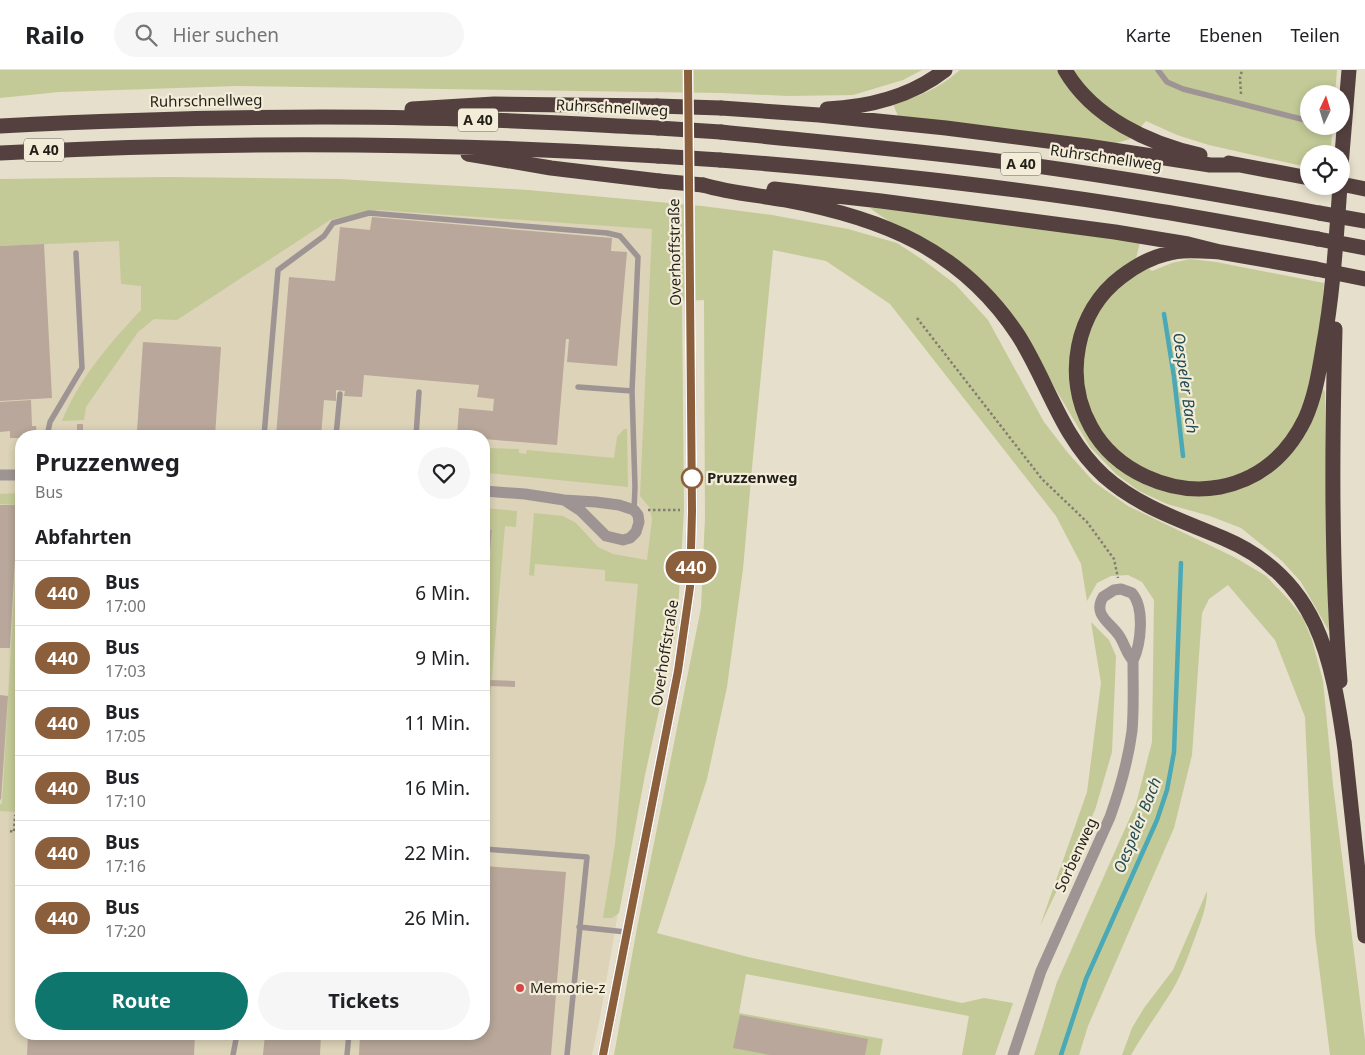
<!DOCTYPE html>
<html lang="de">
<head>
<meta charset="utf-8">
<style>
	body { margin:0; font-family:"Noto Sans",sans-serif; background:#f6f6f6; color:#202124; height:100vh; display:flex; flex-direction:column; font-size:19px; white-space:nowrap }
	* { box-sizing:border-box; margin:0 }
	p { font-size:16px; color:#757577 }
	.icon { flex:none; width:28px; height:28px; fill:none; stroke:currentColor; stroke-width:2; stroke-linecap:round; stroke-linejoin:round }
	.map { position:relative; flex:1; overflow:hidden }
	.drawer { position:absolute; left:15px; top:360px; width:475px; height:610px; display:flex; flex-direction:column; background:#fff; border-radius:20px; box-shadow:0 2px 8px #0003 }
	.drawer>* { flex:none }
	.badge { padding:0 10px; border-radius:16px; font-size:18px; line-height:32px }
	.needle { width:32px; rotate:4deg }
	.tools { position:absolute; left:1300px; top:15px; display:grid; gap:10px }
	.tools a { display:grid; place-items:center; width:50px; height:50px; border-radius:50%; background:#fff; box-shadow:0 2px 8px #0003; font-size:25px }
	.map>.badge { position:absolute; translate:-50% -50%; box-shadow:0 0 0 2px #fff }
	h2 { padding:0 20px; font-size:19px; line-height:45px }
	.round { display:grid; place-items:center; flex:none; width:52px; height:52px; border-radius:26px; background:#f6f6f6 }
	.headline { display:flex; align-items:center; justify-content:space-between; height:85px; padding:0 20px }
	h1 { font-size:24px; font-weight:700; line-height:38px }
	.primary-button { display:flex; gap:10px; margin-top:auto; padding:10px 20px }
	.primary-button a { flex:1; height:58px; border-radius:30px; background:#0f766e; color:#fff; font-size:20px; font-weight:700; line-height:58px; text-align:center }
	.primary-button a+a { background:#f6f6f6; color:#202124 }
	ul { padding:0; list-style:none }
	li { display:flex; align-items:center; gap:15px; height:65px; padding:0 20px; border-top:1px solid #e0e0e0 }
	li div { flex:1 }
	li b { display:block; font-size:19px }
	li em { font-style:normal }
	li .badge { min-width:55px; font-weight:700; text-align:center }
	header { display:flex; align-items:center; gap:30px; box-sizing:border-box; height:70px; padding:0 25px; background:#fff; border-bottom:1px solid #e0e0e0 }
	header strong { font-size:24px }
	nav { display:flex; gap:28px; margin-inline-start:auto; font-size:18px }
	.search { width:350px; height:45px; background:#f6f6f6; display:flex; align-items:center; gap:12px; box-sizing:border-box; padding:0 18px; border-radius:28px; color:#757577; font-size:19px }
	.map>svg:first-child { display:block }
</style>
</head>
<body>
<header>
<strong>Railo</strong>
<div class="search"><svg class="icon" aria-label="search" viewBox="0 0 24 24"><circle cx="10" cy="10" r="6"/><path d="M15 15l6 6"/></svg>Hier suchen</div>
<nav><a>Karte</a><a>Ebenen</a><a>Teilen</a></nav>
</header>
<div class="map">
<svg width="1365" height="985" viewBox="0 0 1365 985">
	<rect width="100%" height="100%" fill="#e5dfcb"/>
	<path fill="#dcd3b8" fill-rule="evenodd" d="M 375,135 L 659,156 L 653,640 L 600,947 L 592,985 L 0,985 L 0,168 ZM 21,366 L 484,366 L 484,964 L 21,964 Z"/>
	<path fill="#c3ca97" d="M 0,0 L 922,0 L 903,10 L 853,25 L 788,26 L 721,23 L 237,16 L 59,22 L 0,28 Z
		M 960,0 L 1337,0 L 1335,24 L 1309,24 L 1309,56 L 1333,56 L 1330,84 L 1309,84 L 1309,96 L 1298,95 L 1209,75 L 1177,65 L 1146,51 L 1130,69 L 1109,75 L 898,46 L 893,34 C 917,28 941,17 960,0 Z
		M 169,107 L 339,109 L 528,120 L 702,136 L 772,145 L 848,159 L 897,173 L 923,190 L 955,214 L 988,250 L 1044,352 L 1068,383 L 1094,412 L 1128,436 L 1236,488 L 1266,506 L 1288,529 L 1303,548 L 1312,570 L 1323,611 L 1333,715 L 1365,970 L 1365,985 L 1330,985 L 1315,864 L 1305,647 L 1275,570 L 1228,515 L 1209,529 L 1202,543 L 1192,685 L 1174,758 L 1088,956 L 1079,985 L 1034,985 L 1057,912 L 1136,734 L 1152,672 L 1154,530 L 1142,512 L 1128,505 L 1111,506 L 1097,513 L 1087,531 L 1081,494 L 1056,446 L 890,234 L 826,191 L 773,180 L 753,387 L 743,499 L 727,617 L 707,709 L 657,863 L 748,887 L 962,933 L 984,928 L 1013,933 L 995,985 L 962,985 L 969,946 L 746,904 L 739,943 L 883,969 L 880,985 L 614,985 L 637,858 L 701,538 L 705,447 L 704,230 L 682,231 L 684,440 L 677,558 L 645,705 L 619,843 L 612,848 L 603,848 L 615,774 L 638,514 L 605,511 L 605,500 L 535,494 L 534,506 L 529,505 L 534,443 L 563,446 L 576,453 L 598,477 L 613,484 L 647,490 L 652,450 L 650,438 L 640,426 L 652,159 L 378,140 L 330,150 L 177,250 L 154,249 L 138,262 L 86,337 L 84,350 L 62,351 C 80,307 110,273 141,240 L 141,216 L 121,214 L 119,171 L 0,176 L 0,109 Z
		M 890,137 L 1140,172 L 1136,189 L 1152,201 L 1172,193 L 1190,189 L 1216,192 L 1324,213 L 1320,262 L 1311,306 L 1325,322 L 1329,561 L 1301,512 L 1282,491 L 1241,458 L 1210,446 L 1167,434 L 1139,421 L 1116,404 L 1090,377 L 1037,288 L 948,183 C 922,166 894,157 870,138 Z
		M 624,359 L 627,359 L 628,417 L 487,403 L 489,378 L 519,379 L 519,383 L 526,384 L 527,380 L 614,388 L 617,367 Z
		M 21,423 L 21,655 L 16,742 L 0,741 L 0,734 L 2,734 L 19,435 L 0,434 L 0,424 Z
		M 484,438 L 517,441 L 516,457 L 505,456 L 484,698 L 484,646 L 490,578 L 484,577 L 492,460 L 484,459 Z
		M 1091,552 L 1109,570 L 1116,586 L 1112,682 L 1095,740 L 1040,856 L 1087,722 L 1101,613 Z
		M 1207,821 C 1207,835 1202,849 1197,862 C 1190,881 1183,902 1173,919 C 1159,942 1144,962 1131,985 L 1122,985 L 1132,958 L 1144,938 L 1173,900 Z"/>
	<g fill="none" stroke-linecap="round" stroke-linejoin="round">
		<path stroke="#4aa8b7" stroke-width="4.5" d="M 1164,244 L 1174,307 L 1183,386
			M 1061,985 L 1086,909 L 1157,750 L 1167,720 L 1174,682 L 1181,493"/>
	</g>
	<path fill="#b8a79a" d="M 372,147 L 612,168 L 611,181 L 627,182 L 617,296 L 567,292 L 569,269 L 566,269 L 557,375 L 484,369 L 484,366 L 457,366 L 459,338 L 493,341 L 494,329 L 477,327 L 479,315 L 364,305 L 362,327 L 344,326 L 345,321 L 336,320 L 336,331 L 324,330 L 321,366 L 276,366 L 289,207 L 335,211 L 340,157 L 370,160 Z
		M 44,174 L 52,328 L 0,331 L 0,176 Z
		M 143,272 L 221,277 L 215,366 L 137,361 Z
		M 31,330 L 32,356 L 36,356 L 37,366 L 21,366 L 21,368 L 10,368 L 10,361 L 0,362 L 0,332 Z
		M 77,354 L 83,354 L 83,366 L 77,366 Z
		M 0,435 L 18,435 L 10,578 L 0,578 Z
		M 484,460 L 492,460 L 485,539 L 484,539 Z
		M 489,610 L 515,611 L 515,617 L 489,616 Z
		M 0,625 L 8,626 L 1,730 L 0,729 Z
		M 484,796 L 566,802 L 551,985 L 359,985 L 360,964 L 484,964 Z
		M 740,945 L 868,969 L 865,985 L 770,985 L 733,978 Z
		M 28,964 L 195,964 L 194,985 L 27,985 Z
		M 265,964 L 321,964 L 320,985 L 263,985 Z"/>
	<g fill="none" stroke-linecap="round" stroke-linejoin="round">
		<path stroke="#827e71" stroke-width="2.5" stroke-dasharray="2.5 2.5" stroke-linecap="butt" d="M 1241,24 L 1240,8 L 1242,0
			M 917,248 L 1042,409 L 1087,452 L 1114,489 L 1118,508
			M 648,440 L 680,440
			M 10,761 L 14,762 L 15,746 L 21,747"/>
		<path stroke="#9e9493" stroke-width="5.5" d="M 1158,0 L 1167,12 L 1183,19 L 1309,51
			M 1329,56 L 1342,59
			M 578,317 L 632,321 L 635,417 L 634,440
			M 47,366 L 50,352 L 82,298 L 76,183
			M 264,366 L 278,200 L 324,166 L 333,153 L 369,143 L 607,163 L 620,166 L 638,187 L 632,321
			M 336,366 L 340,324
			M 416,366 L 419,322
			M 484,779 L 587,787 L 567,985
			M 579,857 L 626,862
			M 233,985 L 237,964
			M 347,985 L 349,964"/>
		<path stroke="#9e9493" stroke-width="11" d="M 0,405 L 21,405
			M 484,421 L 525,424 L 564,430 L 596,432 L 619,435 L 634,440 L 638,445 L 639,452 L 636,462 L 630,468 L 623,470 L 606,466 L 581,441 L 564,430
			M 1121,519 L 1132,523 C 1145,538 1141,574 1133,591 C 1125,581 1126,577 1120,567 C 1112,553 1092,546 1103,527 L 1114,520 Z
			M 603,985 L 678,601 L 690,517 L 692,441 L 688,0
			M 1013,985 L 1041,901 L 1110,747 C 1120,719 1128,691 1132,661 C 1134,638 1133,614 1133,591"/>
		<path stroke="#54413f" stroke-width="15" d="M 1065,0 C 1092,47 1149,74 1200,85
			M 721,38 L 819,45 L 946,58 L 1087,76 L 1210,95 L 1237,95
			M 412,39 L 494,34 L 657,36
			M 827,39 C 868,37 912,26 945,0
			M 0,56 C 139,49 277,45 416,48 C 496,49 577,54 658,58
			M 721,62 C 828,73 936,82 1044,97 C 1136,110 1228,126 1319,143
			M 0,83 C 220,71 439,72 658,86
			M 468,84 L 551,98 L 659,111
			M 720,90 C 863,101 1005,116 1146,139 C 1203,148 1261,159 1318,169
			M 1229,93 L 1309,108
			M 1341,96 L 1349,0
			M 1341,114 L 1365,119
			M 703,115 C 730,123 758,125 785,130 C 882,148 961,179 1018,265 C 1048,312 1061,367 1104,406 C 1139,437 1181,450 1223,468 C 1318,508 1332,587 1345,680
			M 774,119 L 881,131 L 1115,162 L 1188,174 L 1220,182 L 1316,199
			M 1220,182 C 1202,181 1183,179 1166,184 C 1149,188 1134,197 1121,207 C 1076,241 1063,307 1091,357 C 1115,401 1171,426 1220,417 C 1260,409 1287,386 1305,349 C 1315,327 1319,302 1323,278 C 1333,224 1336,171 1340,116
			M 1335,259 C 1332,377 1331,494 1340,611
			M 1344,671 L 1365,866"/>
		<path stroke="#54413f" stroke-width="15" d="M 657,36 L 721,38
			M 658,58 L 721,62
			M 658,86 L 720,90
			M 659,111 L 703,115
			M 1319,143 L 1365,151
			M 1318,169 L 1365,178
			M 1316,199 L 1365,209"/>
	</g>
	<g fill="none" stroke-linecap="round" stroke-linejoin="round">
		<defs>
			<path id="line" d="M 603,985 L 678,601 L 690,517 L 692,441 L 688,0"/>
		</defs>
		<use href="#line" stroke="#fff" stroke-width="11"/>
		<use href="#line" stroke="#8b5e3c" stroke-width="8"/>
	</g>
	<circle fill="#fff" stroke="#8b5e3c" stroke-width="2.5" cx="692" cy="408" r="10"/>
	<circle fill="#d54646" stroke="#f3ecd8" stroke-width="2" cx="520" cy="918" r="5"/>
	<g text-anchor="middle" stroke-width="4.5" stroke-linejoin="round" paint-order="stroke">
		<g fill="#f3ecd8" stroke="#605c52" stroke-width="1">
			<rect x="458" y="38.5" width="40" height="23" rx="4"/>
			<rect x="24" y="68.5" width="40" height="23" rx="4"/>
			<rect x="1001" y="82.5" width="40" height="23" rx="4"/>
		</g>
		<g font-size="14" font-weight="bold" fill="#211f18">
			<text x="478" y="55">A 40</text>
			<text x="44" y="85">A 40</text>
			<text x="1021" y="99">A 40</text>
		</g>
		<g font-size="15" fill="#211f18" stroke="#f3ecd8">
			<text transform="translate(206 31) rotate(-1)" y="5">Ruhrschnellweg</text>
			<text transform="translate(612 38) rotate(3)" y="5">Ruhrschnellweg</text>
			<text transform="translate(1106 88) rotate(8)" y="5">Ruhrschnellweg</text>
			<text transform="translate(675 182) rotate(-91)" y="5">Overhoffstraße</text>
			<text transform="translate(665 583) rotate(-81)" y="5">Overhoffstraße</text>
			<text transform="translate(1076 785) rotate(-65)" y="5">Sorbenweg</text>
		</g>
		<g font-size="15" font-weight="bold" fill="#211f18" stroke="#f3ecd8" text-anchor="start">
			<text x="707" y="413">Pruzzenweg</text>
		</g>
		<g font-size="15" fill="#211f18" stroke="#f3ecd8" text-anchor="start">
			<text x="530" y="923">Memorie-z</text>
		</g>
		<g font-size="16" font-style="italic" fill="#244e55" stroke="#f3ecd8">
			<text transform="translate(1186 313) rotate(82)" y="6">Oespeler Bach</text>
			<text transform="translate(1137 755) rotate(-68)" y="6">Oespeler Bach</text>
		</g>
	</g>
</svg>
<div class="tools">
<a><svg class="needle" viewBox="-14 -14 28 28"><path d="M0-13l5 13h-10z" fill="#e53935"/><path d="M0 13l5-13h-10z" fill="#757577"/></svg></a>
<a><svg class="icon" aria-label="locate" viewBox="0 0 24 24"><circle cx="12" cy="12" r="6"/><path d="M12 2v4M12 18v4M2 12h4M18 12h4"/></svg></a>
</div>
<b class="badge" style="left:691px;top:497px;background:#8b5e3c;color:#fff">440</b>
<section class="drawer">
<div class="headline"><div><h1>Pruzzenweg</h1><p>Bus</p></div><a class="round"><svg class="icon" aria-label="heart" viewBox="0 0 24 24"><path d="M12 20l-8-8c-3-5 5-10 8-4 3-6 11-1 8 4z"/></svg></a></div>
<h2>Abfahrten</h2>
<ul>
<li><span class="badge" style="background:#8b5e3c;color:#fff">440</span><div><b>Bus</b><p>17:00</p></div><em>6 Min.</em></li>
<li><span class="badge" style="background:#8b5e3c;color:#fff">440</span><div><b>Bus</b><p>17:03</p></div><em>9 Min.</em></li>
<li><span class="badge" style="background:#8b5e3c;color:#fff">440</span><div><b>Bus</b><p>17:05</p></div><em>11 Min.</em></li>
<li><span class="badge" style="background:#8b5e3c;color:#fff">440</span><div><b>Bus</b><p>17:10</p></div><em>16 Min.</em></li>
<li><span class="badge" style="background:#8b5e3c;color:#fff">440</span><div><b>Bus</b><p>17:16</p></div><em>22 Min.</em></li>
<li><span class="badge" style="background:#8b5e3c;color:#fff">440</span><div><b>Bus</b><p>17:20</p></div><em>26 Min.</em></li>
</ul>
<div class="primary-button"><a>Route</a><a>Tickets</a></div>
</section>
</div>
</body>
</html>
